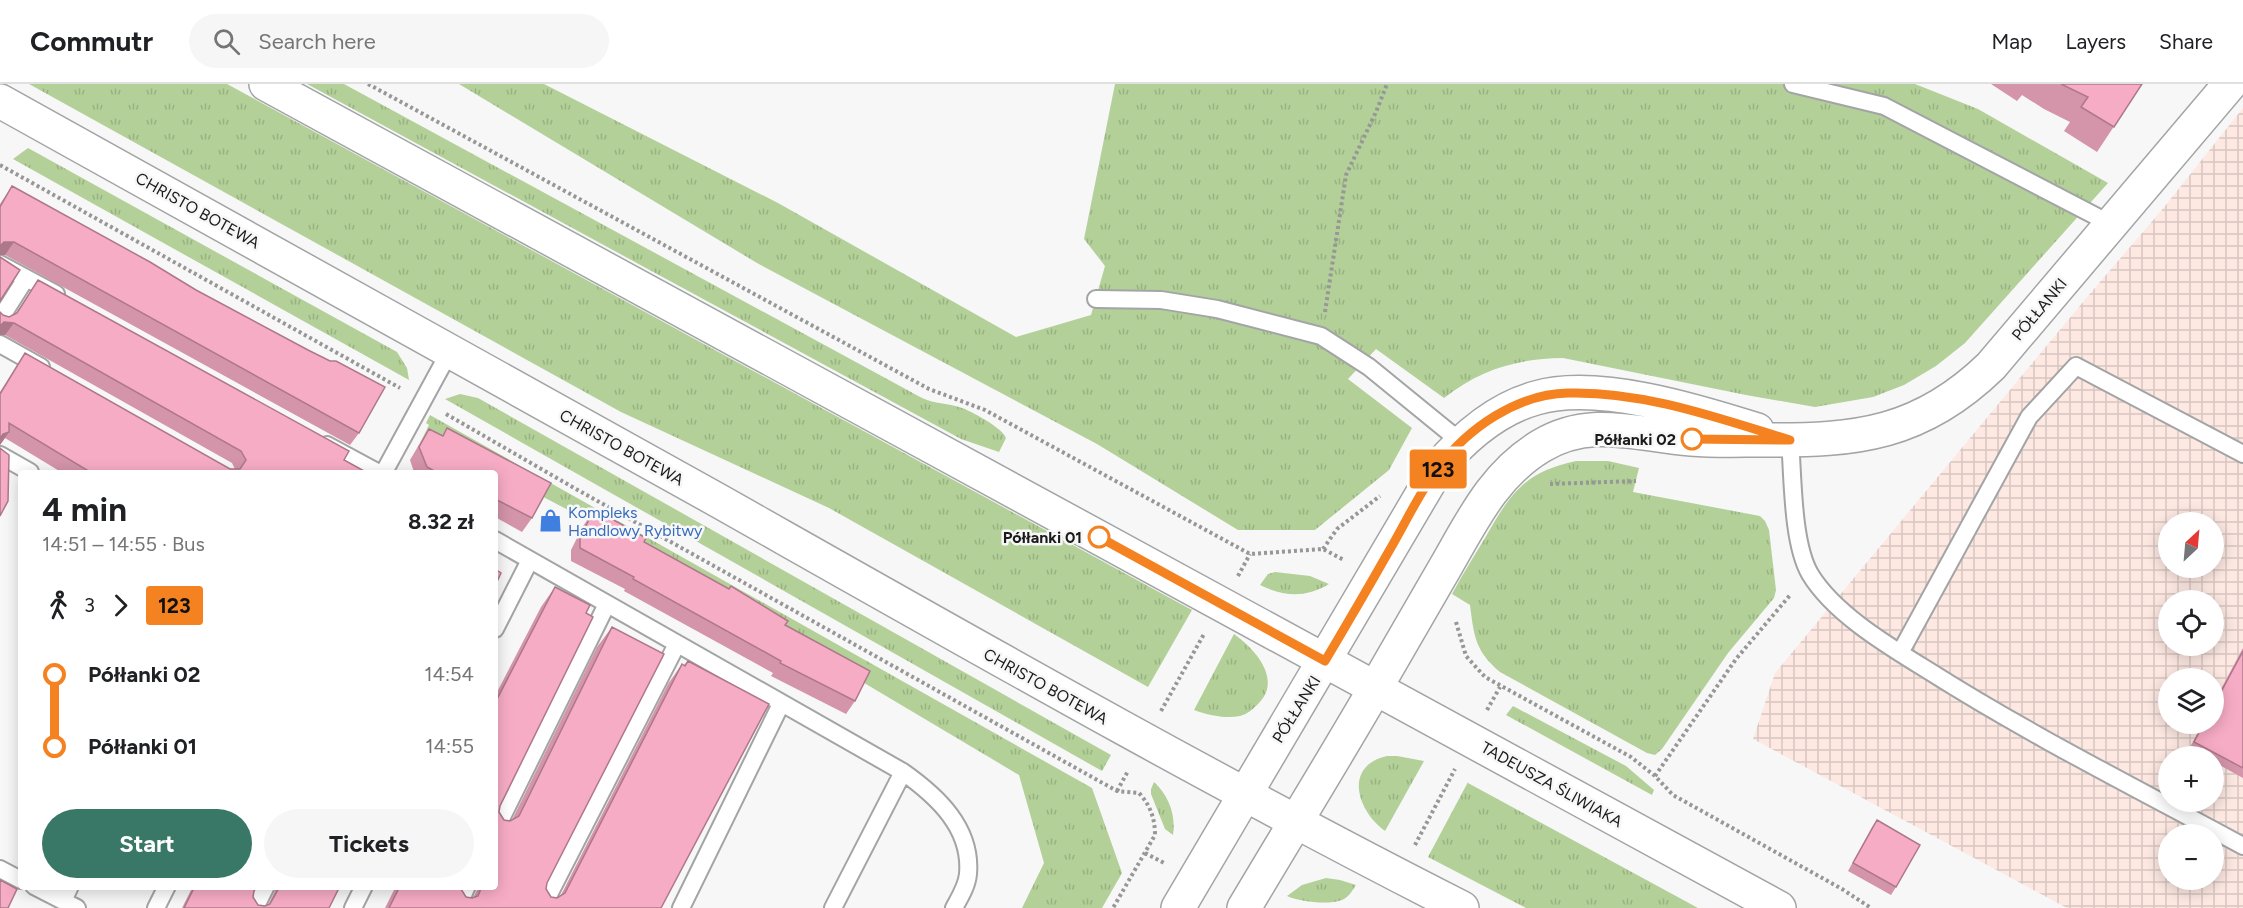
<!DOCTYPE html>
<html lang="en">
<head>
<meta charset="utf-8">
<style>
	body { margin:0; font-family:Figtree,sans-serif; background:#f6f6f6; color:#202124; height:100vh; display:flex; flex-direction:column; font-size:22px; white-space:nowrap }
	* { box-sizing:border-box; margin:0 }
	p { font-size:20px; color:#757577 }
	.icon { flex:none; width:33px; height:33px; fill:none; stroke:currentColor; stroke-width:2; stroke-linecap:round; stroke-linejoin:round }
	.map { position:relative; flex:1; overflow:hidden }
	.panel { position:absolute; left:18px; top:386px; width:480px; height:420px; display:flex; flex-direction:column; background:#fff; border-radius:6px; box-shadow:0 3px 15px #0003 }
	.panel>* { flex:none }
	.badge { padding:0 12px; border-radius:4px; font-size:21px; line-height:39px }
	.needle { width:39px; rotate:26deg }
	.fabs { position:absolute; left:2158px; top:428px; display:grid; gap:12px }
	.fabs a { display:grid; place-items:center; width:66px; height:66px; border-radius:50%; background:#fff; box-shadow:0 3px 15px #0003; font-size:30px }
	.map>.badge { position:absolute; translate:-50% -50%; box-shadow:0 0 0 3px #fff }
	.legs { display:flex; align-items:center; gap:9px; height:66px; padding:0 24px; font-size:20px }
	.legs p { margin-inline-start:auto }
	.head { display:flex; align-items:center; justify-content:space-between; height:102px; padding:0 24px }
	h1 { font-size:33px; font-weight:700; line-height:45px }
	.primary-button { display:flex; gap:12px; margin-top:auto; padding:12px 24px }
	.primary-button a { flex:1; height:69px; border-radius:36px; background:#397866; color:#fff; font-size:24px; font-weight:700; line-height:69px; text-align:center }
	.primary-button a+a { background:#f6f6f6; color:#202124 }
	ul { padding:0 24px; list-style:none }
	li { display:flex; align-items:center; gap:21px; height:72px; font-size:22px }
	li i { display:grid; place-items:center; width:9px; height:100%; margin:0 8px; background:currentColor }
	li i::after { content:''; width:15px; height:15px; margin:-8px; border:4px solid; border-radius:50%; background:#fff }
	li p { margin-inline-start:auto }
	li:first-child i { background:linear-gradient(#0000 50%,currentColor 0) }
	li:last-child i { background:linear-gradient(currentColor 50%,#0000 0) }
	header { display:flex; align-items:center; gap:36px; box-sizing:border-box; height:84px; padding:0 30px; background:#fff; border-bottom:2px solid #e0e0e0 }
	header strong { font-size:28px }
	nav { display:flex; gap:33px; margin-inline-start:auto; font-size:21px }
	.search { width:420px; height:54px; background:#f6f6f6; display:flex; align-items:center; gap:15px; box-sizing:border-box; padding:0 21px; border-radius:33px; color:#757577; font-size:22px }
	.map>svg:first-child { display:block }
</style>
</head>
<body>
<header>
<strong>Commutr</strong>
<div class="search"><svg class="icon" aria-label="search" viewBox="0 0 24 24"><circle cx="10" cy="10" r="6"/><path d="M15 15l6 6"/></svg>Search here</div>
<nav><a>Map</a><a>Layers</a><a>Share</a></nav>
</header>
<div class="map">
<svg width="2243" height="824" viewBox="0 0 2243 824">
	<defs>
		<pattern id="industrial-grid" width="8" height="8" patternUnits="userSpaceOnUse" patternTransform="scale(1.5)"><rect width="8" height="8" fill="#fde8e2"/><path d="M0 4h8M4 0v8" fill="none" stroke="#d8c6c1"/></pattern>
		<pattern id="grass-tufts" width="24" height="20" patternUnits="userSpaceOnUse" patternTransform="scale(1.5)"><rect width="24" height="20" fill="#b2d098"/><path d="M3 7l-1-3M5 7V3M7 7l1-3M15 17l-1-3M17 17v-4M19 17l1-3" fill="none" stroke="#98b282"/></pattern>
	</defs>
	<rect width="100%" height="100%" fill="#f7f7f8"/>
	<path fill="url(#industrial-grid)" fill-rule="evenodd" d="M 2243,24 L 2243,824 L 2067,824 L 1753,655 L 1775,589 L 2093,206 L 2161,127 ZM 2169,438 L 2214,438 L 2214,483 L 2169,483 ZM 2169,516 L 2214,516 L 2214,561 L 2169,561 ZM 2169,594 L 2214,594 L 2214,639 L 2169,639 ZM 2169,672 L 2214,672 L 2214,717 L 2169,717 ZM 2169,750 L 2214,750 L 2214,795 L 2169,795 Z"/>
	<path fill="url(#grass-tufts)" d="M 29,0 L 227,0 L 1192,526 L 1148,603 L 829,424 L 621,328 Z
		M 307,0 L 344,0 L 922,314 C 936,320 946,319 959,323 C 970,326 1004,345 1006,354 L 999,368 L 961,355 Z
		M 459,0 L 544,0 L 778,119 L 1016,253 L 1091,231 L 1105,182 L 1084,155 L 1115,0 L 1915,0 L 1978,25 L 2108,99 L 1965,259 L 1936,282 L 1904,301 L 1873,313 L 1815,323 L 1746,311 L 1563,274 C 1516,275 1481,285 1444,314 L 1376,265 L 1348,295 L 1412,344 L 1389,386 L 1315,446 L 1238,446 L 1097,360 L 757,179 Z
		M 28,64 L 397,268 L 407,284 L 409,296 L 13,75 Z
		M 460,310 L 478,314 L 1111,671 L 1102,687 L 445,315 Z
		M 430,331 L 1092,704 L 1122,789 L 1102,824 L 1022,824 L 1044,779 L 1019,691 L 723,515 L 572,428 L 438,358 L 420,359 L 429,341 L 426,339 Z
		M 1576,377 L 1608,377 L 1639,384 L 1633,408 L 1760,432 L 1765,437 L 1769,446 L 1776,506 L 1774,514 L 1728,569 L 1662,665 L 1655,671 L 1647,669 L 1500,588 C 1475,567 1474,552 1470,521 L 1452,510 C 1462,491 1474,472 1485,454 C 1510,410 1524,388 1576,377 Z
		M 1275,488 L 1310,492 L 1329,500 C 1306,514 1284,513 1260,501 L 1268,490 Z
		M 1234,550 C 1255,565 1282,595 1259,619 C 1253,625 1248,630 1240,632 C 1225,635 1208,631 1194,626 Z
		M 1513,622 L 1626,682 L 1654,706 L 1652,711 L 1506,631 Z
		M 1387,672 L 1397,672 L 1424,677 L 1385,747 C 1357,727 1343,682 1387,672 Z
		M 1154,698 C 1169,712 1176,731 1173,751 L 1165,745 L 1151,710 L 1151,705 Z
		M 1468,698 L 1468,699 L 1698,824 L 1526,824 L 1428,773 Z
		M 1326,794 L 1340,796 L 1356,801 C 1352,807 1349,813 1342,816 C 1328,821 1301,818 1287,812 L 1302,801 Z"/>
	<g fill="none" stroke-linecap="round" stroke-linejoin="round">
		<defs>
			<path id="lane" d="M 1793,0 L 1884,22 L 2111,140
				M 0,180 L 56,210
				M 1096,215 L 1161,216 L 1217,225 L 1321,252 L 1369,283 L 1461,358
				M 0,235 L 26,194
				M 0,260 L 41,283
				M 1790,356 C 1793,393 1792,459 1810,490 C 1834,530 1890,563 1929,587 C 2030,651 2138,705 2243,762
				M 327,361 L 377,388
				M 0,371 L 30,388
				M 384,388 L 451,265
				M 495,456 L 903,688 C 937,712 972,744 968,790 C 967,802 960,813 954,824
				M 495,545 L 530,476
				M 1900,569 L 2029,333 L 2076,282 L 2243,370
				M 495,747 L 607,520
				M 0,785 L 21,796
				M 34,802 L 77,824
				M 63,817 L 70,802
				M 156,824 L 167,802
				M 255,824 L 266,802
				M 353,824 L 364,802
				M 457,824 L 467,802
				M 542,824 L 677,560
				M 681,824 L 781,620
				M 833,824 L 903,688"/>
			<path id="secondary" d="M 1178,824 L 1437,385 C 1464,353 1496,325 1536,314 C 1597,296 1697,327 1757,346
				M 1244,824 C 1288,750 1333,677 1376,603 C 1400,562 1423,522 1446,482 C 1472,437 1494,390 1541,362 C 1591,332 1637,351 1691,355 C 1715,357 1740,356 1763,356 C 1857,357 1921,350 1991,282 L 2230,0"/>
			<path id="primary" d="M 266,0 L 1779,824
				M 0,17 C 240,149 480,282 719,417 C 965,556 1210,696 1462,824"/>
		</defs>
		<use href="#lane" stroke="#a3a4a5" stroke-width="20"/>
		<use href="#secondary" stroke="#a3a4a5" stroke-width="36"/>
		<use href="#primary" stroke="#a3a4a5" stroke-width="36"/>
		<path stroke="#979798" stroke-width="4" stroke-dasharray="3 3" stroke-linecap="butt" d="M 368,0 L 929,305 L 985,326 L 1250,470 L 1323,465 L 1344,476
			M 0,81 L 400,304
			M 1325,228 L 1346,91 L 1376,28 L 1387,0
			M 446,330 L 576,405 L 1117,707 L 1139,709 C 1150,721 1155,734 1155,751 L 1113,824
			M 1550,400 L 1636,397
			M 1323,465 L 1337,445 L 1380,412
			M 1238,492 L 1250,470
			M 1456,538 L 1466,572 L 1485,593 L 1631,673 L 1655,692 L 1673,711 L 1842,805 L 1871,824
			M 1487,626 L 1500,603
			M 1161,627 L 1204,550
			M 1655,692 L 1736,575 L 1791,510
			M 1117,707 L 1128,687
			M 1415,761 L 1455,685
			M 1145,769 L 1166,780"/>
		<use href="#lane" stroke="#fff" stroke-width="16"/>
		<use href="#secondary" stroke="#fff" stroke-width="33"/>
		<use href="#primary" stroke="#fff" stroke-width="33"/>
	</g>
	<path fill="#d494a9" d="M 1991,0 L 2142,0 L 2097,68 L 2064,47 L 2070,38 L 2044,25 L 2022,11 L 2017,17 Z
		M 12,102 L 359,349 L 350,361 L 5,171 L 0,171 L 0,120 Z
		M 38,196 L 344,376 L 363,388 L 61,388 L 5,354 L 0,361 L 0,308 L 25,269 L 230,385 L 235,385 L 232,379 L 5,251 L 3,231 L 9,233 L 16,229 Z
		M 447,344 L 551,399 L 532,434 L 522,448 L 495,433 L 495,388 L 414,388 L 410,376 L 420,359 L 429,345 L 442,352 Z
		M 592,430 L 644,458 L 785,541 L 855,617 L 846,630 L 771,592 L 773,589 L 624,507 L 625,505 L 571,477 L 571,466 L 583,442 Z
		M 555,503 L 586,529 L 500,722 L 499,728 L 504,736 L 510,737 L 512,736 L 597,563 L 612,543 L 547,799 L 546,805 L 551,813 L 557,814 L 560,813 L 668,600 L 682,580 L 684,581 L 688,577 L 661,824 L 385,824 L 396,802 L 461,802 L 461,805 L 466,813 L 472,814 L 473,814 L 477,806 L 476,802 L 495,802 L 495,612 L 541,523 Z
		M 2243,564 L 2243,694 L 2214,678 L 2214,672 L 2202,672 L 2189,665 L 2203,639 L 2214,639 L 2214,618 Z
		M 1877,736 L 1896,803 L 1891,811 L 1848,787 L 1872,743 Z
		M 193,802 L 257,802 L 254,807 L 253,813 L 258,821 L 265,822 L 268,821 L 275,807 L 275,802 L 340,802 L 329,824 L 182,824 Z"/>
	<path fill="#ad788a" d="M 4,158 L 14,158 L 5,171 L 0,171 L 0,162 Z
		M 4,238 L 14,239 L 5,251 L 0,251 L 0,242 Z
		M 9,348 L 0,361 L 0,354 L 3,350 Z"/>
	<path fill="#f7acc5" stroke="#ad788a" stroke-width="1.5" d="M 2061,0 L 2142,0 L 2114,43 L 2081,23 L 2088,13 Z
		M 12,102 L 150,178 L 196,206 L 308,266 L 330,277 L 336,277 L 385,303 L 359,349 L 14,158 L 4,158 L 0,162 L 0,123 Z
		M 0,173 L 20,186 L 0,217 Z
		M 38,196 L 349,367 L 344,376 L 364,387 L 363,388 L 90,388 L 9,339 L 9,348 L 3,350 L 0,355 L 0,310 L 25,269 L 230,385 L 240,385 L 246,376 L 241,367 L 14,239 L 4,238 L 0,242 L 0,228 L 3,231 L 9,233 L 17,229 Z
		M 447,344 L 551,399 L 532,434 L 495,415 L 495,388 L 436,388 L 427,383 L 419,363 L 429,345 L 443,352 Z
		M 0,364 L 9,371 L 8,417 L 0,432 Z
		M 592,430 L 603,430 L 646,454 L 644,458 L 729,505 L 731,502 L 788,537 L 785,541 L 870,587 L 855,617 L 780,579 L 781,577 L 633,495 L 634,493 L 580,464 L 580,453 Z
		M 495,485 L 501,489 L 495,502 Z
		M 555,503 L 590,521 L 586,529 L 593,533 L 500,722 L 499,728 L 504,736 L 510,737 L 519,732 L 612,543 L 664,570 L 547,799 L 546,805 L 551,813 L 557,814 L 565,809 L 682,580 L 685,582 L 688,577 L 769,620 L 661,824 L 389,824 L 400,802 L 461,802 L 461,805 L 466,813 L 472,814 L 478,812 L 482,802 L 495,802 L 495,619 Z
		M 2243,567 L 2243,684 L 2194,658 L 2204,639 L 2214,639 L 2214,621 Z
		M 1877,736 L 1920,761 L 1896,803 L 1853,779 Z
		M 0,796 L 17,805 L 8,824 L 0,824 Z
		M 195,802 L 257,802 L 254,807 L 253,813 L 258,821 L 265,822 L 270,820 L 280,802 L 340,802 L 329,824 L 184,824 Z"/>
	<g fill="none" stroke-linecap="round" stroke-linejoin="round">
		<defs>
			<path id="line-1" d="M 1099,453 L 1325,577 C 1347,540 1368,504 1389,467 C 1405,440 1419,409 1438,384 C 1468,344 1517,310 1568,309 C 1644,307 1718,334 1790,356 L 1692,355"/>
		</defs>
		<use href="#line-1" stroke="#fff" stroke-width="14"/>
		<use href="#line-1" stroke="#f58220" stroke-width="9"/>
	</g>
	<defs>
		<symbol id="shop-bare" viewBox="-9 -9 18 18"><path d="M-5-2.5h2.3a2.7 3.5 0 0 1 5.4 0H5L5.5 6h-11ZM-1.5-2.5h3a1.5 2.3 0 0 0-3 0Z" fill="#3f7fe0" stroke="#f7f7f8" stroke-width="2.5" paint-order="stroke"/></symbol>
	</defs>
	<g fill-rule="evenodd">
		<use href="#shop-bare" x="534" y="420" width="33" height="33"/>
	</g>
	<g fill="#fff" stroke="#f58220" stroke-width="3">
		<circle cx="1692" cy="355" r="10"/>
		<circle cx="1099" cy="453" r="10"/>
	</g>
	<g text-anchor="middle" stroke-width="5" stroke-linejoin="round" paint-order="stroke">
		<g font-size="16" fill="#1a1a1a" stroke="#f7f7f8">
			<text transform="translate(198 126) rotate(29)" y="6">CHRISTO BOTEWA</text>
			<text transform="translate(2039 225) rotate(-50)" y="6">PÓŁŁANKI</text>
			<text transform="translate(622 363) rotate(29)" y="6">CHRISTO BOTEWA</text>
			<text transform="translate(1046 602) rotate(29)" y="6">CHRISTO BOTEWA</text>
			<text transform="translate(1296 625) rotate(-58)" y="6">PÓŁŁANKI</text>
			<text transform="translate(1552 700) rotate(29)" y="6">TADEUSZA ŚLIWIAKA</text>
		</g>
		<g font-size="16" font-weight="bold" fill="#1a1a1a" stroke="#f7f7f8" text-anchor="end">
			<text x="1676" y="361">Półłanki 02</text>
			<text x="1082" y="459">Półłanki 01</text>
		</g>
		<g font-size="16" fill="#366cbe" stroke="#f7f7f8" text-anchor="start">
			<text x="568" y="434">Kompleks<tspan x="568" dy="18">Handlowy Rybitwy</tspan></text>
		</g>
	</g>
</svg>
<div class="fabs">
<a><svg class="needle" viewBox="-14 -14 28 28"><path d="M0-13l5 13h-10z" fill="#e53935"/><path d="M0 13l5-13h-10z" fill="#757577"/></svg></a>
<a><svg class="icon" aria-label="locate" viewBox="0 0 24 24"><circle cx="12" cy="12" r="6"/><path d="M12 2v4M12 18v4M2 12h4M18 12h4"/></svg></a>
<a><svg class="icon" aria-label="layers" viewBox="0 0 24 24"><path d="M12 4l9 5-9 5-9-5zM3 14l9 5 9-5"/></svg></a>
<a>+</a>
<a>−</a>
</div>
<b class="badge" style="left:1438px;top:385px;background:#f58220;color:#111">123</b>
<section class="panel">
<div class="head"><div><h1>4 min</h1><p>14:51 – 14:55 · Bus</p></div><b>8.32 zł</b></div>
<div class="legs"><svg class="icon" aria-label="walk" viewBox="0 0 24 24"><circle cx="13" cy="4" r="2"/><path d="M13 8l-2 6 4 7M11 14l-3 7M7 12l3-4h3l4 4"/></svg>3<svg class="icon" aria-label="forward" viewBox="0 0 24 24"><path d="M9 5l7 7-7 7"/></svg><b class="badge" style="background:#f58220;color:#111">123</b></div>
<ul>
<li><i style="color:#f58220"></i><b>Półłanki 02</b><p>14:54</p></li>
<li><i style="color:#f58220"></i><b>Półłanki 01</b><p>14:55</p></li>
</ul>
<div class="primary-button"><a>Start</a><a>Tickets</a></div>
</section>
</div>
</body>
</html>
